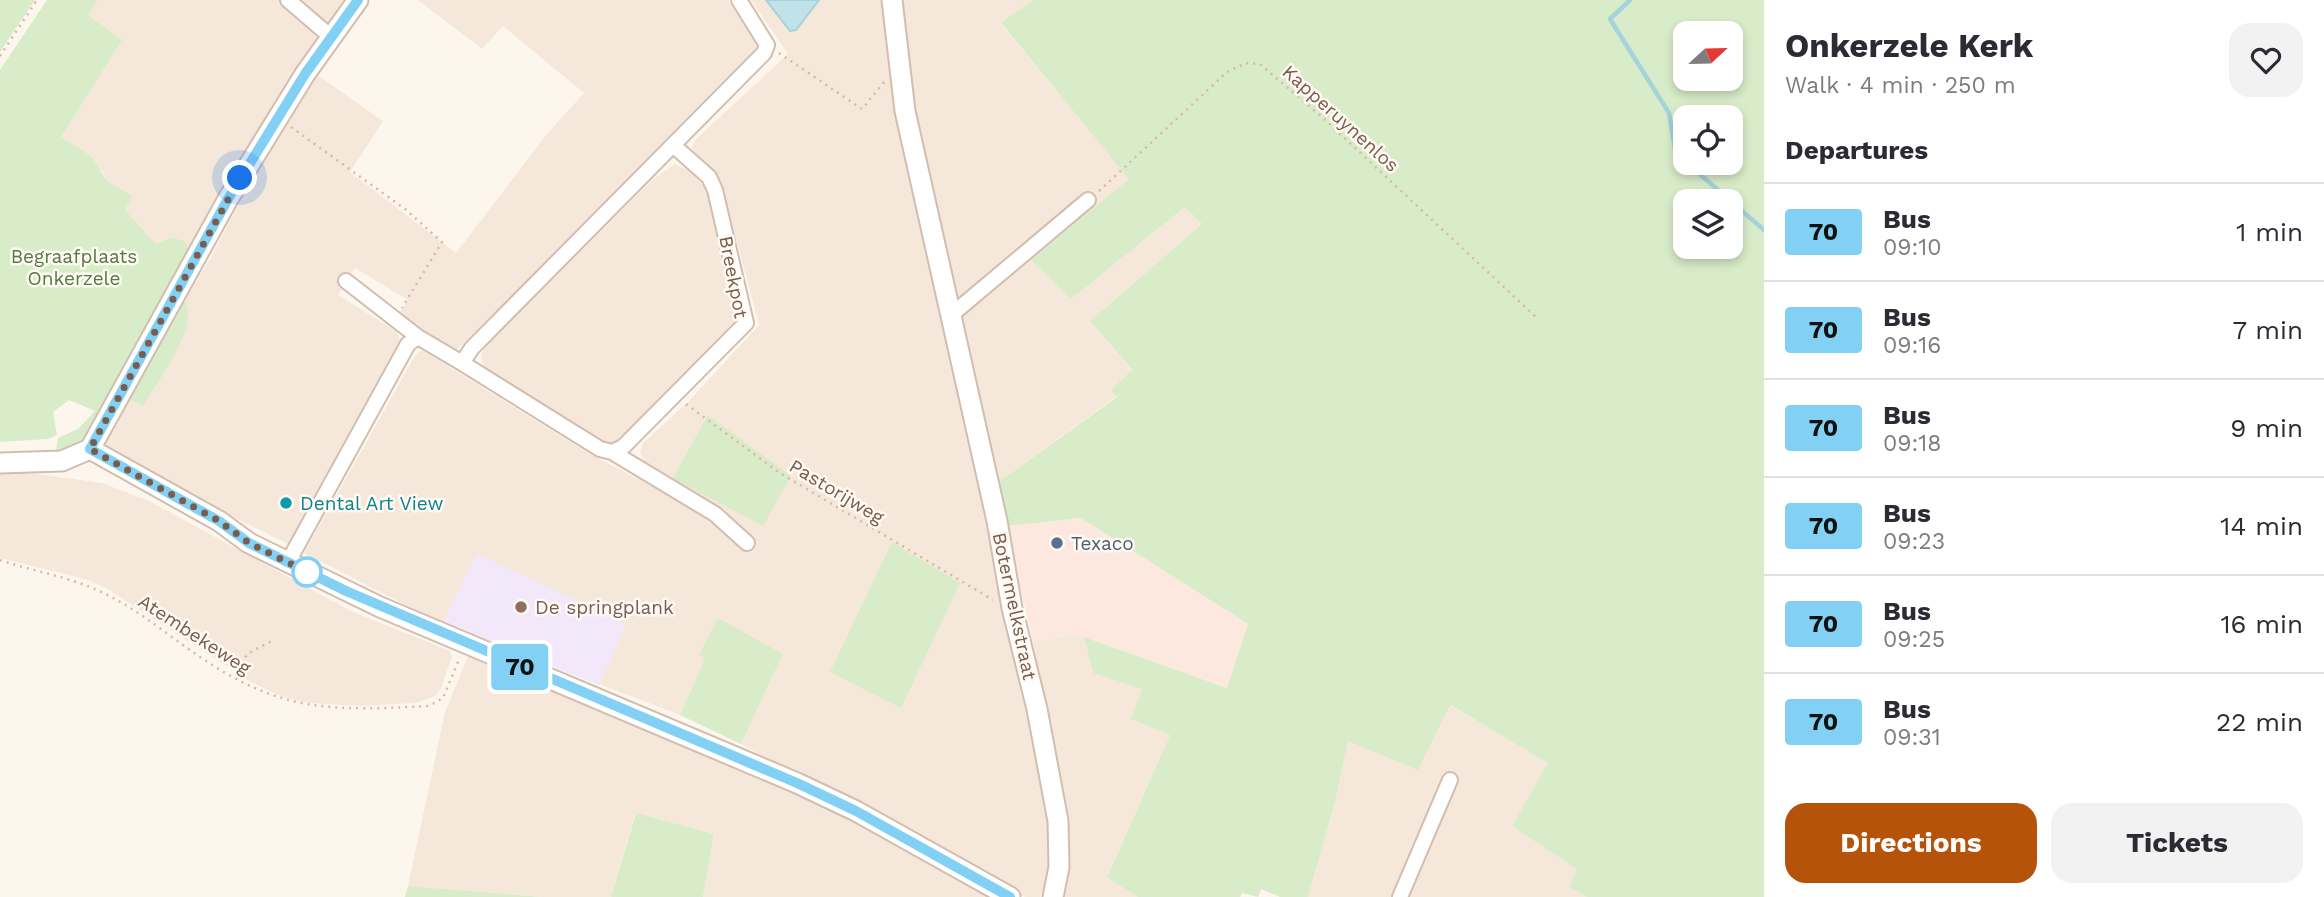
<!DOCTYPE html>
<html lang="en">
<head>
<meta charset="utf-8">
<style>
	body { margin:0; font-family:"Work Sans",sans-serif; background:#f2f2f3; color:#2b2b33; height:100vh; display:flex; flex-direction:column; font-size:26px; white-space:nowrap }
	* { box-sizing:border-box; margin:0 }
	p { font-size:23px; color:#7c7c81 }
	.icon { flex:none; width:38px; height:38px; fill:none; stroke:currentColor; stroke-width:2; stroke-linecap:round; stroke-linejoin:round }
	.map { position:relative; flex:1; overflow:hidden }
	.sheet { display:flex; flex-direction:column; background:#fff; width:560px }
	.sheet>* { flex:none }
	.badge { padding:0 14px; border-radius:5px; font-size:24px; line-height:46px }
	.needle { width:46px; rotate:68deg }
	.tools { position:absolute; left:1673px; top:21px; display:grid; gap:14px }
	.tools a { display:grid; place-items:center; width:70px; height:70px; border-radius:14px; background:#fff; box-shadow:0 4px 10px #0003; font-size:35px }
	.you { position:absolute; width:35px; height:35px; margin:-18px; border:5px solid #fff; border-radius:50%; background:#1a73e8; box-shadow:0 0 0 10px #1a73e833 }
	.map>.badge { position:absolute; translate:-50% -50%; box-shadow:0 0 0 4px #fff }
	h2 { padding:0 21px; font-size:26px; line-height:63px }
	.round { display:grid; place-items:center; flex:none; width:74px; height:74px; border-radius:21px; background:#f2f2f3 }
	.headline { display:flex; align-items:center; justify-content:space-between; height:119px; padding:0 21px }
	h1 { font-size:33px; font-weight:700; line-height:52px }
	.action { display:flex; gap:14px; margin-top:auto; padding:14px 21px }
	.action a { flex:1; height:80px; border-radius:21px; background:#b45309; color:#fff; font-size:28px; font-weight:700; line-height:80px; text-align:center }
	.action a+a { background:#f2f2f3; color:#2b2b33 }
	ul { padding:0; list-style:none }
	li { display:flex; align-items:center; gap:21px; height:98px; padding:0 21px; border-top:2px solid #e1e1e2 }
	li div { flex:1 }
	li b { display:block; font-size:26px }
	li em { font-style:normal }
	li .badge { min-width:77px; font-weight:700; text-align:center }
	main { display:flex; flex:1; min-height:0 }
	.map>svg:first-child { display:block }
</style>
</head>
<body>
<main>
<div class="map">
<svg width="1764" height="897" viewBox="0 0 1764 897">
	<rect width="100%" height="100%" fill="#fdf6ec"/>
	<path fill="#f5e8da" d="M 98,0 L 281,0 L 321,32 L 264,122 L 191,252 L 184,241 L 172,237 L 156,244 L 124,210 L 131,196 L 107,181 L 103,172 L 61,137 L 121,40 L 88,15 Z
		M 292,0 L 349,0 L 327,26 Z
		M 418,0 L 728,0 L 755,41 L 756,48 L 742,66 L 458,349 L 452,349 L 397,317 L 408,300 L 355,268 L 338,295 L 397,332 L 401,343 L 292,546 L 97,450 L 127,398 L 143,405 L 187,309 L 184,301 L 212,256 L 258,166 L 316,74 L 383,121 L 350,172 L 456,253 L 547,134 L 584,93 L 503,26 L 482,49 Z
		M 751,0 L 888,0 L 938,281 L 1006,604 L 1050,835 L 1052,864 L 1040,897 L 1025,897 L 741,744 L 783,654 L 700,656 L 705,658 L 680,715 L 445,625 L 304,553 L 416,354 L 422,350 L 586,452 L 663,492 L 673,478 L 644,461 L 640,453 L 643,443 L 689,401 L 759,325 L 722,185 L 692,148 L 695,140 L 788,54 Z
		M 903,0 L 1033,0 L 1001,24 L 1130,179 L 1032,260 L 1071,299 L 1185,207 L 1202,224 L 1090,321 L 1132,371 L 1110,389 L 1117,396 L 997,483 L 919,142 Z
		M 675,164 L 695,173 L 709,194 L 739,320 L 737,326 L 615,445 L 603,443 L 485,372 L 481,355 L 487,345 L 652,180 Z
		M 0,473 L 37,474 L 102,483 L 149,501 L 351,611 L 450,651 L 452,657 L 441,688 L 435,696 L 416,703 L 361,706 L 310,703 L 283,697 L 251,682 L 106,588 L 85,579 L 0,558 Z
		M 1072,635 L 1084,637 L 1093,673 L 1143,689 L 1170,735 L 1107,876 L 1138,897 L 1064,897 L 1069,830 L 1033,642 Z
		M 468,656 L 680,740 L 808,797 L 992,897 L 703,897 L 714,834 L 635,814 L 611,897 L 543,897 L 408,886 L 445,712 Z
		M 1449,705 L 1549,763 L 1577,869 L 1569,887 L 1587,897 L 1308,897 L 1335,802 L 1348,741 Z"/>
	<path fill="#fde8e0" d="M 1081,518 L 1248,624 L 1228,688 L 1084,637 L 1072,635 L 1033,642 L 1006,526 Z"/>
	<path fill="#f3e8fa" d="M 477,554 L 626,624 L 599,685 L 443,622 Z"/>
	<path fill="#d8ecc9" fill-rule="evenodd" d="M 0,0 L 35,0 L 0,52 Z
		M 47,0 L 98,0 L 88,15 L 122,40 L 61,137 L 91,156 L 107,181 L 132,196 L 125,210 L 156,244 L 172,237 L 184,241 L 191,252 L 172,291 C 176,294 182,298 185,302 C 201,325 155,385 143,406 L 127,398 L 97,450 L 56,450 L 58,438 L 78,429 L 95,411 L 69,400 L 53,412 L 57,435 L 48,439 L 0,442 L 0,70 Z
		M 1033,0 L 1764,0 L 1764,897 L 1587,897 L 1569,887 L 1577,869 L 1512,826 L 1548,763 L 1450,705 L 1418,770 L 1348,741 L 1335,802 L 1308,897 L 1280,897 L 1261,889 L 1258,897 L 1242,893 L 1240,897 L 1138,897 L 1107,877 L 1170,735 L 1131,719 L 1142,689 L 1093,673 L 1084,637 L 1227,688 L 1248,624 L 1081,518 L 1006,526 L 997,483 L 1117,397 L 1110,390 L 1132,370 L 1090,321 L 1202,224 L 1185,207 L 1071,299 L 1031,260 L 1129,179 L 1001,23 ZM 1685,33 L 1731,33 L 1731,79 L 1685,79 ZM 1685,117 L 1731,117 L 1731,163 L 1685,163 ZM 1685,201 L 1731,201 L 1731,247 L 1685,247 Z
		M 708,415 L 791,476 L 763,526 L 673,478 Z
		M 892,542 L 960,583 L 901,708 L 830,672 Z
		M 718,618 L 783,654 L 741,744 L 680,715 L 705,658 L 699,655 Z
		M 636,813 L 714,834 L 703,897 L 611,897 Z
		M 408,886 L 543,897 L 405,897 Z"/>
	<path fill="#bfe3e8" stroke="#a5d3da" stroke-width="2" d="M 766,0 L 819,0 L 796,30 L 790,31 Z"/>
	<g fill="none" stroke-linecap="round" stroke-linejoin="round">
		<path stroke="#a5d3da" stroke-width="4.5" d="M 1630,0 L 1610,19 L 1669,113 L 1675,149 L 1685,161
			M 1687,163 L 1764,230"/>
		<defs>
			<path id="minor" d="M 288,0 L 331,37
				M 346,281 L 418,337
				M 950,316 L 1088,200
				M 462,363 L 600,449 L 612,452 L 623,447 L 746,323 L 715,190 L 709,177 L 674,146
				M 612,452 L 715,514 L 747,543
				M 288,562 L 408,344 L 418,337 L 462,363 L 472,348 L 764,53 L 767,45 L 739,0
				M 1400,897 L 1450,780"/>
			<path id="tertiary" d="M 892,0 L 905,111 L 997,521 L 1012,608 L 1037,709 L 1058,821 L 1059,867 L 1053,897
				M 90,449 L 219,521 L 249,543 L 380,607 L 797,783 L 856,811 L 1010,897
				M 90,449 L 228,199 L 305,74 L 358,0
				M 0,463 L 62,461 L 90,449"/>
		</defs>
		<use href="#minor" stroke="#d1beb0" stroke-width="18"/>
		<use href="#tertiary" stroke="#d1beb0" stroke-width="23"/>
		<path stroke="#d9b8a5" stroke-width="2.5" stroke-dasharray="2 5" stroke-linecap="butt" d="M 779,53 L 862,109 L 885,81
			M 0,56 L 37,0
			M 291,127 L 405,209 L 442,242 L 402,308
			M 1099,191 L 1227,72 L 1246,63 L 1260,64 L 1323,118 L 1536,317
			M 686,404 L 780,473 L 993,600
			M 0,560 C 32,571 66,576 97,590 C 134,606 166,634 200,657 C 283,713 332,711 429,706 L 443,698 L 460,657
			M 240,662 L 252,651 L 272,641"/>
		<use href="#minor" stroke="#fff" stroke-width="14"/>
		<use href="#tertiary" stroke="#fff" stroke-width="19"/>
	</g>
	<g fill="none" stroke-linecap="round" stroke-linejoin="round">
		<defs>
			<path id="line" d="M 358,0 L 305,74 L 228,199 L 90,449 L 219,521 L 249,543 L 346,591 L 797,783 L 856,811 L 1010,897"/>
		</defs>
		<use href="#line" stroke="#fff" stroke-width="16"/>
		<use href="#line" stroke="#83d0f5" stroke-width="10"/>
		<path stroke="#7a5c4d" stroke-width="7" stroke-dasharray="0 12.6" d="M 240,178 L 90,449 L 219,521 L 249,543 L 307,572"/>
	</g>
	<circle fill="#0f9aa8" stroke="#fffaf3" stroke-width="2.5" cx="286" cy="503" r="7"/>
	<circle fill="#5c6f8a" stroke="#fffaf3" stroke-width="2.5" cx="1057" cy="543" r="7"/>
	<circle fill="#fff" stroke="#83d0f5" stroke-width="3.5" cx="307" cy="572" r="14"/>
	<circle fill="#8d6e63" stroke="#fffaf3" stroke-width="2.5" cx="521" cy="607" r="7"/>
	<g text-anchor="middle" stroke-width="5" stroke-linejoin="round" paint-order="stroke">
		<g font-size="19" fill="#7a5c4d" stroke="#fffaf3">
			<text transform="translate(1341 118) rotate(42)" y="7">Kapperuynenlos</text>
			<text transform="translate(734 277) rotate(79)" y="7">Breekpot</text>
			<text transform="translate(837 491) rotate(31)" y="7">Pastorijweg</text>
			<text transform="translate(1015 606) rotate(78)" y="7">Botermelkstraat</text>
			<text transform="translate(195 634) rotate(33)" y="7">Atembekeweg</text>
		</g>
		<g font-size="19" fill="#537a41" stroke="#fffaf3">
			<text x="74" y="263">Begraafplaats<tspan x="74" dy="22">Onkerzele</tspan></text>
		</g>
		<g font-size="19" fill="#0d838f" stroke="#fffaf3" text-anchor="start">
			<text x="300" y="510">Dental Art View</text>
		</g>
		<g font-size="19" fill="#4e5e75" stroke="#fffaf3" text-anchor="start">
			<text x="1071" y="550">Texaco</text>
		</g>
		<g font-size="19" fill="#785e54" stroke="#fffaf3" text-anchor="start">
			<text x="535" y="614">De springplank</text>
		</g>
	</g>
</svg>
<div class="tools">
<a><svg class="needle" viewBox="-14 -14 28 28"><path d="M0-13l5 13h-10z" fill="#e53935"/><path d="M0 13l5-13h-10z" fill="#7c7c81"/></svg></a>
<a><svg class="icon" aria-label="locate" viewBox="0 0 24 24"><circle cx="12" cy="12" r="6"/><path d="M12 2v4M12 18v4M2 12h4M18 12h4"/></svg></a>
<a><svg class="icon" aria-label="layers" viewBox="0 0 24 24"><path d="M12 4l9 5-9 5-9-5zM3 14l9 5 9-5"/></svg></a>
</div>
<div class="you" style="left:240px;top:178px"></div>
<b class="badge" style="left:520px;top:667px;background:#83d0f5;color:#111">70</b>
</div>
<section class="sheet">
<div class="headline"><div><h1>Onkerzele Kerk</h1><p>Walk · 4 min · 250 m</p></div><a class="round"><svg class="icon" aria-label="heart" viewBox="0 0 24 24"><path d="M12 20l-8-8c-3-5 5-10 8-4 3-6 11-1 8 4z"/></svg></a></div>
<h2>Departures</h2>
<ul>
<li><span class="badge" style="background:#83d0f5;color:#111">70</span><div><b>Bus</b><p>09:10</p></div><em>1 min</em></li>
<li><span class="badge" style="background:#83d0f5;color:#111">70</span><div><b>Bus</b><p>09:16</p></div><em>7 min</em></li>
<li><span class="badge" style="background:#83d0f5;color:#111">70</span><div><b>Bus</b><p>09:18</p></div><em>9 min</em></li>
<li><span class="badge" style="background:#83d0f5;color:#111">70</span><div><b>Bus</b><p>09:23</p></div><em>14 min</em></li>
<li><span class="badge" style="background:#83d0f5;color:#111">70</span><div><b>Bus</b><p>09:25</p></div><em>16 min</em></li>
<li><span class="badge" style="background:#83d0f5;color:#111">70</span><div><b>Bus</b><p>09:31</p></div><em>22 min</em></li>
</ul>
<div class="action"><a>Directions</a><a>Tickets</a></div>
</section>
</main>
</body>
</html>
